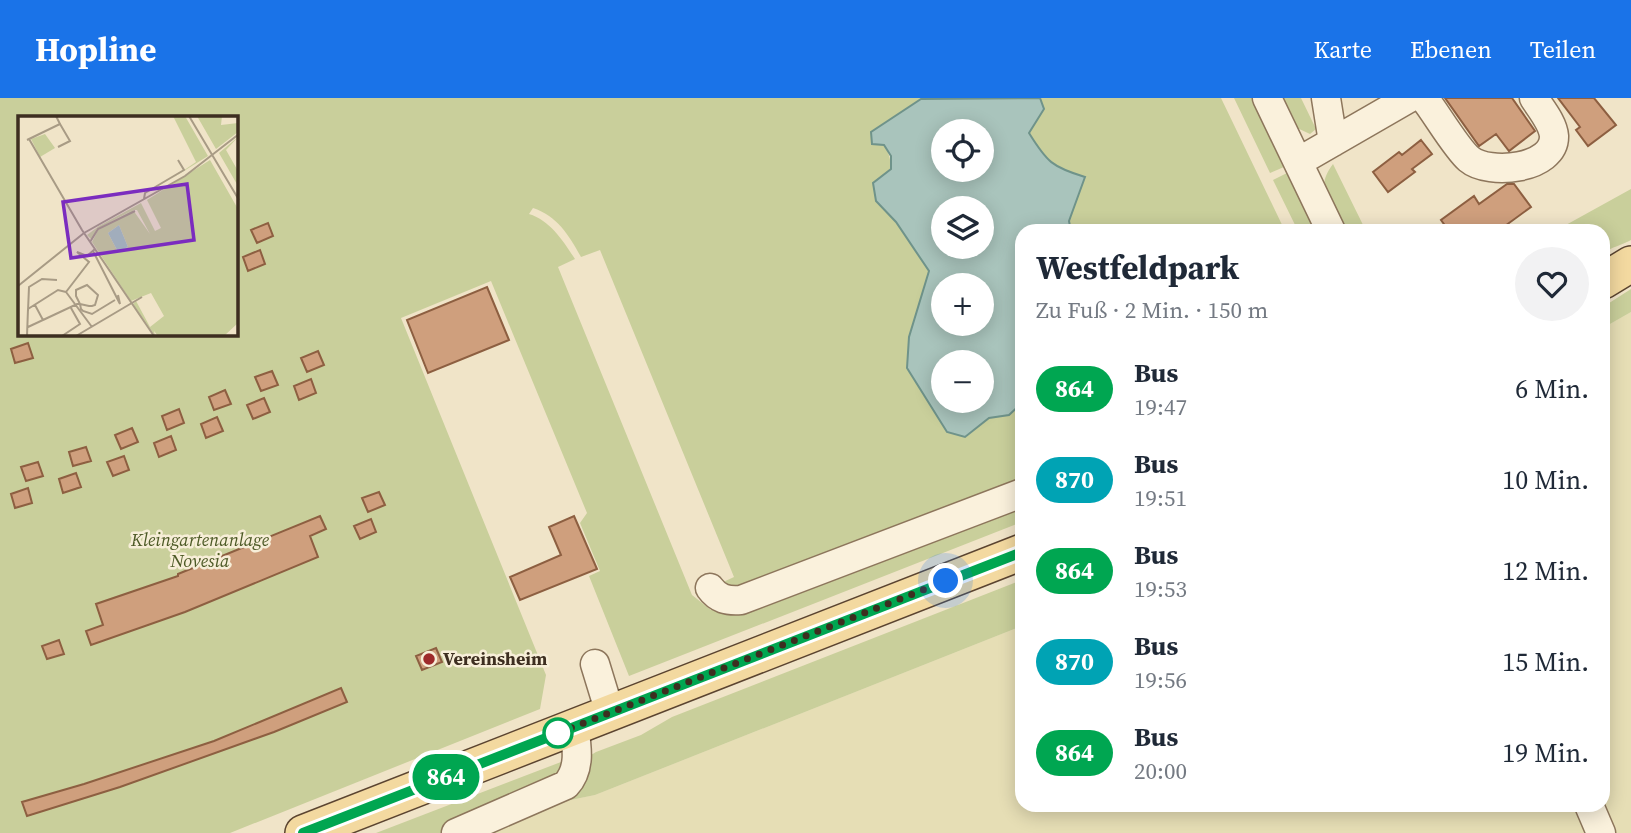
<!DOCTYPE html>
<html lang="de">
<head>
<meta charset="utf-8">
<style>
	body { margin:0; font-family:"Source Serif 4",serif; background:#f2f2f3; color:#1f2937; height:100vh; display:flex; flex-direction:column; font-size:26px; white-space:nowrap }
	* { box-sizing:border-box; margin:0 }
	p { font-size:23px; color:#747a83 }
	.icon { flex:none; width:38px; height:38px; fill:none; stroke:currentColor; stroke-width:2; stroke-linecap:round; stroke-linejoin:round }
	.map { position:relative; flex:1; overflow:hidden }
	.drawer { position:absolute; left:1015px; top:126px; width:595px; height:588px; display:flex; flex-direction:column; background:#fff; border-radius:21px; box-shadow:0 4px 18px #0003 }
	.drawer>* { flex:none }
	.badge { padding:0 14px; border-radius:23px; font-size:24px; line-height:46px }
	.tools { position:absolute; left:931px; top:21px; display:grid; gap:14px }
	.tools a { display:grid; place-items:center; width:63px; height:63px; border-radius:50%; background:#fff; box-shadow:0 4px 18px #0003; font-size:35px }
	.you { position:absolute; width:35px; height:35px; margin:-18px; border:5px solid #fff; border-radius:50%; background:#1a73e8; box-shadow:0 0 0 10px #1a73e833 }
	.map>.badge { position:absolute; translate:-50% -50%; box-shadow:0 0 0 4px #fff }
	.round { display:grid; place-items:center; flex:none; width:74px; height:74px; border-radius:37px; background:#f2f2f3 }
	.headline { display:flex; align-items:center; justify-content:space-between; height:119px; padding:0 21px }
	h1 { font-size:33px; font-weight:700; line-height:52px }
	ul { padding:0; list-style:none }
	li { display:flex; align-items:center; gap:21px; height:91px; padding:0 21px }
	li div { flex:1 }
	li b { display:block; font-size:26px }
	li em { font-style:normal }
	li .badge { min-width:77px; font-weight:700; text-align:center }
	header { display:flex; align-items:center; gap:42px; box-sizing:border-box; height:98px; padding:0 35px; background:#1a73e8; color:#fff }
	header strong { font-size:33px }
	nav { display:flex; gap:38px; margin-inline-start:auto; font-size:24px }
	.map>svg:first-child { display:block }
</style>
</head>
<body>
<header>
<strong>Hopline</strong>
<nav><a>Karte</a><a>Ebenen</a><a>Teilen</a></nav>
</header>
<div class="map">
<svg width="1631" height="735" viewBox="0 0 1631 735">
	<rect width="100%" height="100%" fill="#f0e4c8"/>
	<path fill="#e6deb5" d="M 1631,214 L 1631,735 L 1607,735 L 1603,707 L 1603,230 Z
		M 1022,528 L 1022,707 L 1585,707 L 1596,735 L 469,735 L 551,706 L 595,697 Z"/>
	<path fill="#c9cf9b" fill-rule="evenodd" d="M 0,0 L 942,0 L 921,1 L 884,47 C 898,69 886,81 876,103 L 896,124 L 929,173 L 909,239 L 907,270 L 947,334 L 966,339 L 989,320 L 1009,317 L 1022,305 L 1022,387 L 737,494 L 719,486 L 734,479 L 600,152 L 581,159 C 569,137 557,118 533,110 L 529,116 C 551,123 563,143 575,161 L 558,169 L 692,497 L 711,512 L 744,508 L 1022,403 L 1022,424 L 629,578 L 589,478 L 600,473 L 580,425 L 587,415 L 491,183 L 401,220 L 546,577 L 540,611 L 230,735 L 0,735 ZM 19,19 L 236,19 L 236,236 L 19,236 Z
		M 1040,0 L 1221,0 L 1285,133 L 1071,133 L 1069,123 L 1085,79 C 1052,69 1047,64 1029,35 L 1044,11 Z
		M 1234,0 L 1258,0 L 1291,66 L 1270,75 Z
		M 1277,0 L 1301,0 L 1316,31 L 1310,36 L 1295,29 Z
		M 1333,66 L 1366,133 L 1343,133 C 1330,109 1313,92 1333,66 Z
		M 1293,72 L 1323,133 L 1298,133 L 1273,82 Z
		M 1631,91 L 1631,142 C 1622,147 1612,149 1603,155 L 1603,133 L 1555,133 Z
		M 1631,191 L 1631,214 L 1603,230 L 1603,209 Z
		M 1022,482 L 1022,528 L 595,697 L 551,706 L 584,679 L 591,657 L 596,654 L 641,637 L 672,619 Z
		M 561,664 L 565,673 L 478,720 L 440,735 L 376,735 Z"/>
	<path fill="#a9c4bc" stroke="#6f938a" stroke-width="2" fill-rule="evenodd" d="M 1040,0 L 1044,11 L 1029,35 C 1047,64 1052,69 1085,79 L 1069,123 L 1071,133 L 1022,133 L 1022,305 L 1009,317 L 989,320 L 965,339 L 947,334 L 907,270 L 909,239 L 929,173 L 896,124 L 876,103 L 873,85 L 891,71 L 891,58 L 884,47 L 872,46 L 871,34 L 921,1 ZM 943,33 L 982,33 L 982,72 L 943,72 ZM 943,110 L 982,110 L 982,149 L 943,149 ZM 943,187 L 982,187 L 982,226 L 943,226 ZM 943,264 L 982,264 L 982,303 L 943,303 Z"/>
	<path fill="#cf9f7d" stroke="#8d5f41" stroke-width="2" d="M 1445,0 L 1512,0 L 1535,33 L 1509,53 L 1496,36 L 1479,48 Z
		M 1558,0 L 1594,0 L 1616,27 L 1588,48 L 1576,32 L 1580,29 Z
		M 1421,42 L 1432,56 L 1412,71 L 1415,74 L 1388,94 L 1373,74 L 1399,54 L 1402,57 Z
		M 1507,86 L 1514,86 L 1531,109 L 1498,133 L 1449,133 L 1441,122 L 1474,98 L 1479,106 Z
		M 268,125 L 273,138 L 257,145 L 251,132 Z
		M 260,152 L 265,166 L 248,173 L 243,159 Z
		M 487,189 L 509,242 L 428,275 L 407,222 Z
		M 28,245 L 33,260 L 15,265 L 11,251 Z
		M 318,253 L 324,267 L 307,274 L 301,260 Z
		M 272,273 L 278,287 L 261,293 L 255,279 Z
		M 311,281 L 316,295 L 299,302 L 294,288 Z
		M 225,292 L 231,306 L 214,312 L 209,299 Z
		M 264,300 L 270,314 L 253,321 L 247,307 Z
		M 179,311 L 184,325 L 167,332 L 162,318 Z
		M 217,319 L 223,333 L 206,340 L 201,326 Z
		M 132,330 L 138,344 L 121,351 L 115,337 Z
		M 171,338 L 176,352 L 159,359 L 154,345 Z
		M 86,349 L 91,363 L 73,368 L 69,354 Z
		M 124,358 L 129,372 L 113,378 L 107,364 Z
		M 38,364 L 43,378 L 26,383 L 21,369 Z
		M 76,375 L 81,389 L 63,395 L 59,381 Z
		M 28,390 L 32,405 L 15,410 L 11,396 Z
		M 379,394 L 385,407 L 368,414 L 362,400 Z
		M 320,418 L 326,431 L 310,438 L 318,459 L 185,514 L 91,547 L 86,533 L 103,527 L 96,506 L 178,478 L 178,476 Z
		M 574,418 L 597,471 L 520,502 L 510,479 L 561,457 L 549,429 Z
		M 371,421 L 376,434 L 360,441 L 354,428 Z
		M 59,542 L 64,556 L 47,561 L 42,548 Z
		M 436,550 L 442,564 L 422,572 L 416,558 Z
		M 341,590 L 347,604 L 274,634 L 120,689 L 27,718 L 22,704 L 84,686 L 214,643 Z"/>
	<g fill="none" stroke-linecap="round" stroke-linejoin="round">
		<defs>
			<path id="minor" d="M 1267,0 L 1331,133
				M 1326,0 L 1333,44
				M 1424,0 C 1436,15 1456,50 1469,61 C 1489,78 1555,71 1554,38 C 1553,25 1541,11 1534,0
				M 1298,64 L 1409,0
				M 710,490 C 718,501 727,503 741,502 L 1022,395
				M 595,566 L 610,615
				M 1589,707 L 1601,735
				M 456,735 L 566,687 C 581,671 577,649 574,628"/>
			<path id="major" d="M 1603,183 L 1631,166
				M 303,735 L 1022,454"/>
		</defs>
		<use href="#minor" stroke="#8d765c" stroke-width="31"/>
		<use href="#major" stroke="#5b4430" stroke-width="38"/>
		<use href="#minor" stroke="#faf1dc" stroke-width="28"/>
		<use href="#major" stroke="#f3d9a0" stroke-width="35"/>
	</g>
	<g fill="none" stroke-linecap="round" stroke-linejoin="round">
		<defs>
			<path id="line" d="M 303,735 L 1022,454"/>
		</defs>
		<use href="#line" stroke="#fff" stroke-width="16"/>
		<use href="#line" stroke="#00a651" stroke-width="10"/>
		<path stroke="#3d2e20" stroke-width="7" stroke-dasharray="0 12.6" d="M 558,635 L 553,637 L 946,483"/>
	</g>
	<circle fill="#9e2a2b" stroke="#f7eed8" stroke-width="2.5" cx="429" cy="561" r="7"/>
	<circle fill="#fff" stroke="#00a651" stroke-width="3.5" cx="558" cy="635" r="14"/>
	<g text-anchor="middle" stroke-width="5" stroke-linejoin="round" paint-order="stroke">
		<g font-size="18" font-style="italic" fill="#4d5a26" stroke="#f7eed8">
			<text x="200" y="448">Kleingartenanlage<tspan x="200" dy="21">Novesia</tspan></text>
		</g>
		<g font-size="18" font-weight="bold" fill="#3d2e20" stroke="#f7eed8" text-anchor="start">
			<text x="443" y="567">Vereinsheim</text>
		</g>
	</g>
	<g transform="translate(18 18)">
		<rect width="220" height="220" fill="#f0e4c8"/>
		<path d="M 155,0 L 167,0 L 190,40 L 153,63 L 178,46 ZM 179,0 L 204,0 L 203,9 L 220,7 L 220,16 L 198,33 ZM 27,18 L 37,32 L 22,41 L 13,23 ZM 220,21 L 208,34 L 220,55 L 220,70 L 201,37 ZM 192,44 L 220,93 L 220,207 L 206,220 L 140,220 L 136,215 L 137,220 L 115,188 L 118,185 L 132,211 L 146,200 L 133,177 L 113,185 L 74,126 L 80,114 L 115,94 L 132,118 L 119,94 L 115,94 L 79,113 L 74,124 L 69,119 L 81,110 L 123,87 L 137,115 L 143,112 L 129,84 ZM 101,109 L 110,131 L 100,136 L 90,117 Z" fill="#c9cf9b" fill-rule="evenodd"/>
		<path d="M 101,109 L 110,131 L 100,136 L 90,117 Z" fill="#a9c4bc"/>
		<path fill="none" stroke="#a89b85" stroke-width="2" d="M 171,0 L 221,84M 11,23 L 64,114 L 136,220M 9,24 L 42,8 L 38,0M 40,31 L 52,25 L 42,8M 126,83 L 127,77 L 166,54 L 160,44M 72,126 L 80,113 L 117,95M 75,135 L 102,188 L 100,179M 0,170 L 66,117 L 167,60 L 221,18M 48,176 L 71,146 L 59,136 L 69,140 L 77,133M 48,176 L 74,211M 10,195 L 11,171 L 24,163 L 39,164M 25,204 L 59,188 L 62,188 L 71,190 L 74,190 L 77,189 L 80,179 L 69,169 L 58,174 L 58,180 L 62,188 L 63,193 L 65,195 L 74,198 L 97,184M 10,211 L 25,204 L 17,189M 9,220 L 10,193 L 40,174 L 48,176M 44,220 L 62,208 L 53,192M 58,220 L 124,181"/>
		<path fill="#7b2cbf" fill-opacity="0.15" stroke="#7b2cbf" stroke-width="3.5" d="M 169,68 L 176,124 L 53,142 L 45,86 Z"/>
		<rect width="220" height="220" fill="none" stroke="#3d2e20" stroke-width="3.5"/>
	</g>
</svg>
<div class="tools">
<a><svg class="icon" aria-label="locate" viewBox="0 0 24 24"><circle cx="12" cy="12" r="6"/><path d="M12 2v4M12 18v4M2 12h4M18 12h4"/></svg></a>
<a><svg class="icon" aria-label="layers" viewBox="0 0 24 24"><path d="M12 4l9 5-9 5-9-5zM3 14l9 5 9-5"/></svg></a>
<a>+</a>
<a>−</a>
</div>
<div class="you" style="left:946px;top:483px"></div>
<b class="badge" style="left:446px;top:679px;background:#00a651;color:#fff">864</b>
<section class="drawer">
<div class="headline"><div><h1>Westfeldpark</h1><p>Zu Fuß · 2 Min. · 150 m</p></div><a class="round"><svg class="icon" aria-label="heart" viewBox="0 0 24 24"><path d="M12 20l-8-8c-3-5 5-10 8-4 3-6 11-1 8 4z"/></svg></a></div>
<ul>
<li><span class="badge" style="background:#00a651;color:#fff">864</span><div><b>Bus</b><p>19:47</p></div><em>6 Min.</em></li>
<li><span class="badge" style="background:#00a3b4;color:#fff">870</span><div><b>Bus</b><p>19:51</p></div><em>10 Min.</em></li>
<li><span class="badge" style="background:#00a651;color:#fff">864</span><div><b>Bus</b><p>19:53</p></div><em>12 Min.</em></li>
<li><span class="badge" style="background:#00a3b4;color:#fff">870</span><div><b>Bus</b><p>19:56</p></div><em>15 Min.</em></li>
<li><span class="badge" style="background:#00a651;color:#fff">864</span><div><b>Bus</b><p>20:00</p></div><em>19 Min.</em></li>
</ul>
</section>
</div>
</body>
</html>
